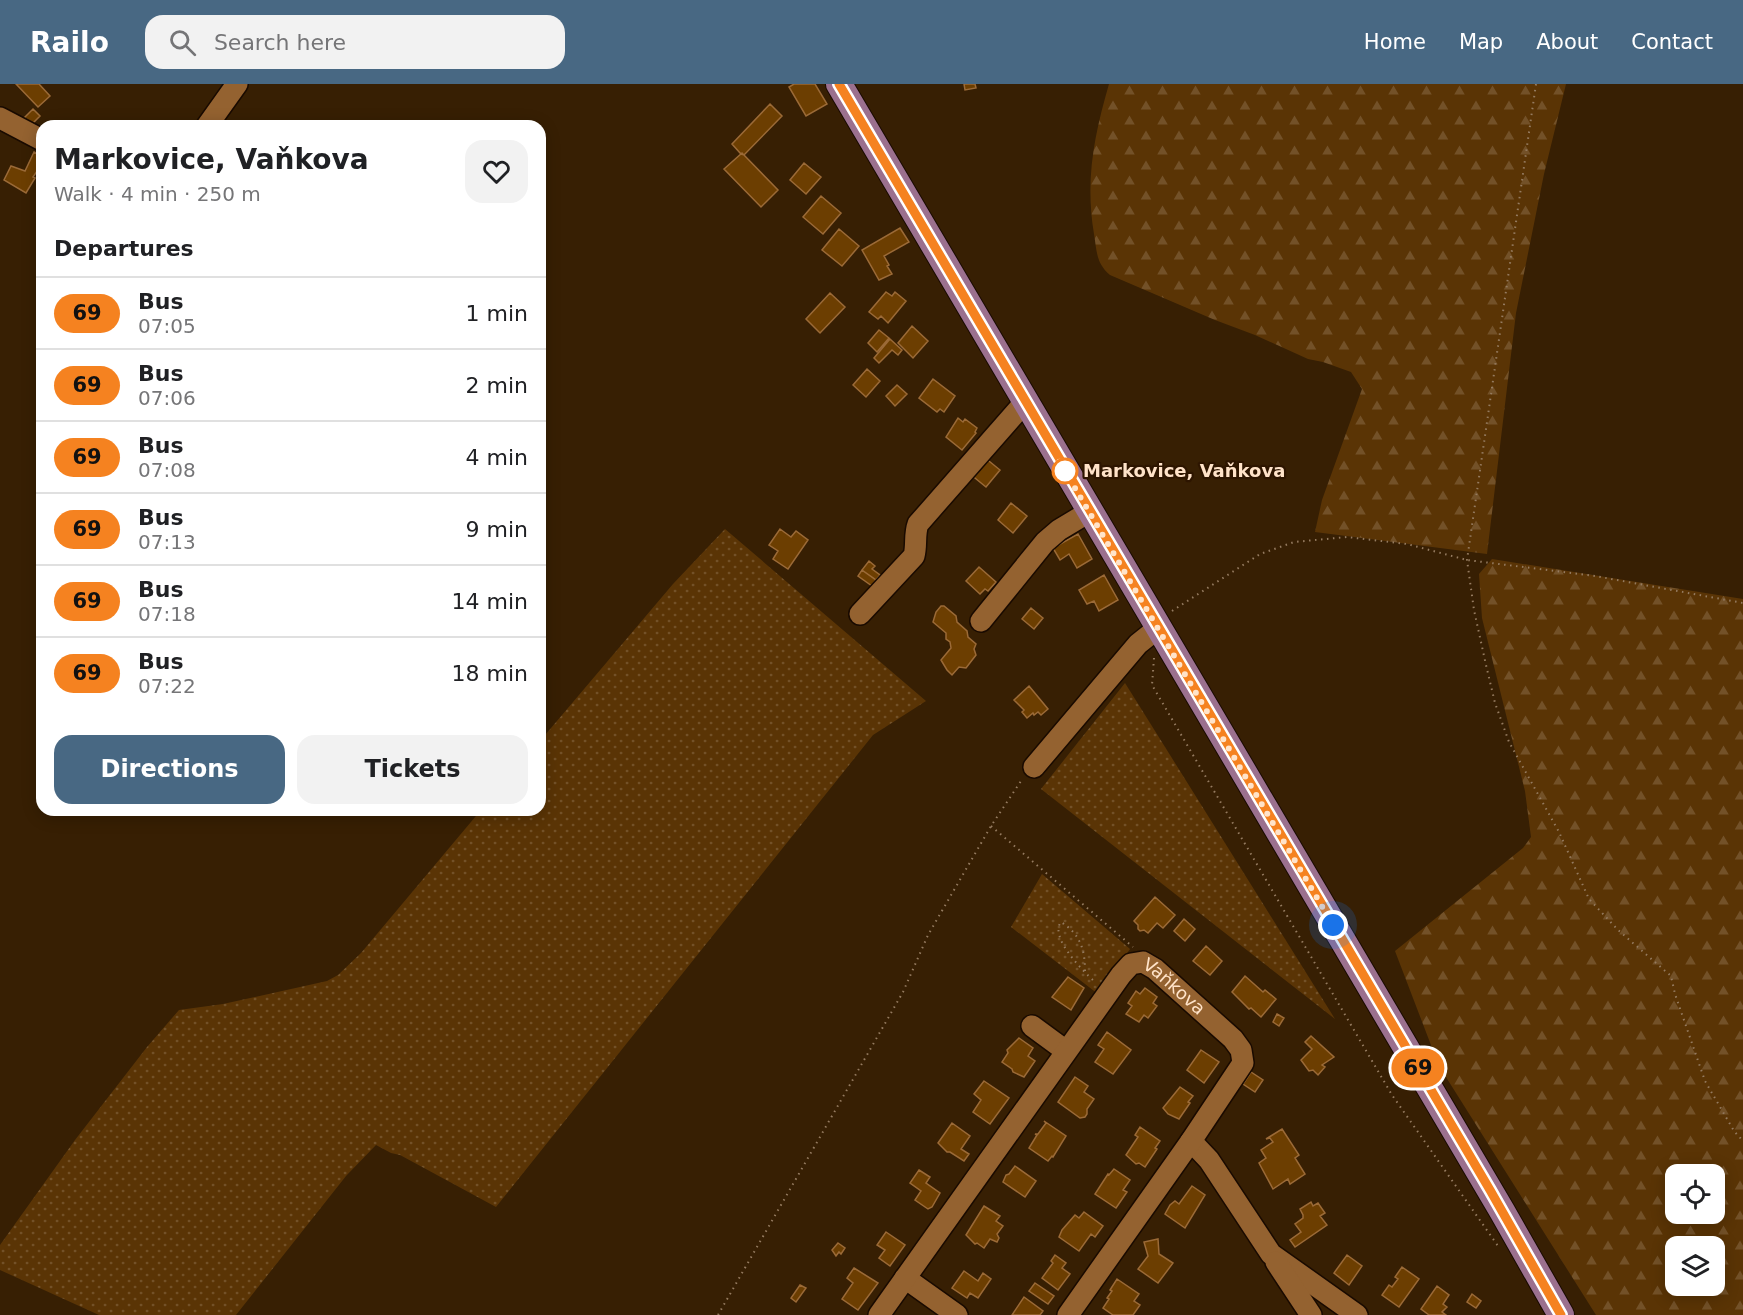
<!DOCTYPE html>
<html lang="en">
<head>
<meta charset="utf-8">
<style>
	body { margin:0; font-family:"DejaVu Sans",sans-serif; background:#f2f2f2; color:#202124; height:100vh; display:flex; flex-direction:column; font-size:22px; white-space:nowrap }
	* { box-sizing:border-box; margin:0 }
	p { font-size:20px; color:#757577 }
	.icon { flex:none; width:33px; height:33px; fill:none; stroke:currentColor; stroke-width:2; stroke-linecap:round; stroke-linejoin:round }
	.map { position:relative; flex:1; overflow:hidden }
	.drawer { position:absolute; left:36px; top:36px; width:510px; height:696px; display:flex; flex-direction:column; background:#fff; border-radius:18px; box-shadow:0 3px 15px #0003 }
	.drawer>* { flex:none }
	.badge { padding:0 12px; border-radius:20px; font-size:21px; line-height:39px }
	.fabs { position:absolute; left:1665px; top:1080px; display:grid; gap:12px }
	.fabs a { display:grid; place-items:center; width:60px; height:60px; border-radius:12px; background:#fff; box-shadow:0 3px 15px #0003; font-size:30px }
	.you { position:absolute; width:30px; height:30px; margin:-15px; border:4px solid #fff; border-radius:50%; background:#1a73e8; box-shadow:0 0 0 9px #1a73e833 }
	.map>.badge { position:absolute; translate:-50% -50%; box-shadow:0 0 0 3px #fff }
	h2 { padding:0 18px; font-size:22px; line-height:54px }
	.round { display:grid; place-items:center; flex:none; width:63px; height:63px; border-radius:18px; background:#f2f2f2 }
	.overview { display:flex; align-items:center; justify-content:space-between; height:102px; padding:0 18px }
	h1 { font-size:28px; font-weight:700; line-height:45px }
	.cta { display:flex; gap:12px; margin-top:auto; padding:12px 18px }
	.cta a { flex:1; height:69px; border-radius:18px; background:#486883; color:#fff; font-size:24px; font-weight:700; line-height:69px; text-align:center }
	.cta a+a { background:#f2f2f2; color:#202124 }
	ul { padding:0; list-style:none }
	li { display:flex; align-items:center; gap:18px; height:72px; padding:0 18px; border-top:2px solid #e0e0e0 }
	li div { flex:1 }
	li b { display:block; font-size:22px }
	li em { font-style:normal }
	li .badge { min-width:66px; font-weight:700; text-align:center }
	header { display:flex; align-items:center; gap:36px; box-sizing:border-box; height:84px; padding:0 30px; background:#486883; color:#fff }
	header strong { font-size:28px }
	nav { display:flex; gap:33px; margin-inline-start:auto; font-size:21px }
	.search { width:420px; height:54px; background:#f2f2f2; display:flex; align-items:center; gap:15px; box-sizing:border-box; padding:0 21px; border-radius:18px; color:#757577; font-size:22px }
	.map>svg:first-child { display:block }
</style>
</head>
<body>
<header>
<strong>Railo</strong>
<div class="search"><svg class="icon" aria-label="search" viewBox="0 0 24 24"><circle cx="10" cy="10" r="6"/><path d="M15 15l6 6"/></svg>Search here</div>
<nav><a>Home</a><a>Map</a><a>About</a><a>Contact</a></nav>
</header>
<div class="map">
<svg width="1743" height="1231" viewBox="0 0 1743 1231">
	<defs>
		<pattern id="grass-dots" width="8" height="8" patternUnits="userSpaceOnUse" patternTransform="scale(1.5)"><rect width="8" height="8" fill="#5a3405"/><path d="M2 2h.1M6 6h.1" fill="none" stroke="#735128" stroke-width="1.8" stroke-linecap="round"/></pattern>
		<pattern id="forest-firs" width="22" height="20" patternUnits="userSpaceOnUse" patternTransform="scale(1.5)"><rect width="22" height="20" fill="#5a3405"/><path d="M5 1l3.5 6h-7zM16 11l3.5 6h-7z" fill="#735128"/></pattern>
	</defs>
	<rect width="100%" height="100%" fill="#371f03"/>
	<path fill="url(#grass-dots)" d="M 725,445 L 926,617 L 873,651 L 496,1123 L 400,1071 L 391,1069 L 376,1061 L 346,1092 L 236,1231 L 99,1231 L 0,1186 L 0,1161 L 75,1056 L 147,963 L 179,926 L 223,920 L 327,897 L 338,891 L 361,869 L 481,726 L 540,726 L 540,657 L 673,500 Z
		M 1125,599 L 1335,935 L 1041,705 Z
		M 1042,790 L 1130,865 L 1098,910 L 1011,843 Z"/>
	<path fill="url(#forest-firs)" fill-rule="evenodd" d="M 1109,0 L 1566,0 L 1544,90 L 1516,229 L 1487,470 L 1315,448 L 1322,416 L 1362,305 L 1351,288 L 1323,278 L 1308,275 L 1255,251 L 1215,236 L 1110,191 C 1096,179 1097,168 1094,150 C 1085,96 1094,52 1109,0 Z
		M 1492,475 L 1743,515 L 1743,1231 L 1596,1231 L 1439,982 L 1395,867 L 1523,764 L 1531,753 L 1525,707 L 1482,534 L 1479,490 ZM 1714,1090 L 1714,1130 L 1676,1130 L 1676,1090 ZM 1714,1162 L 1714,1202 L 1676,1202 L 1676,1162 Z"/>
	<path fill="#6c3e01" stroke="#9b6a37" stroke-width="1.5" d="M 16,0 L 39,0 L 50,12 L 38,23 Z
		M 794,0 L 815,0 L 827,20 L 806,32 L 789,3 Z
		M 964,0 L 975,0 L 976,4 L 965,6 Z
		M 770,20 L 782,32 L 744,71 L 741,70 L 732,60 Z
		M 33,25 L 40,32 L 28,44 L 18,40 Z
		M 34,68 L 42,73 L 42,80 L 33,93 L 35,94 L 26,109 L 4,96 L 11,82 L 25,87 Z
		M 742,69 L 778,106 L 761,123 L 724,85 Z
		M 804,79 L 821,93 L 806,110 L 790,96 Z
		M 821,112 L 841,129 L 823,150 L 803,133 Z
		M 900,144 L 909,158 L 884,172 L 889,181 L 887,182 L 892,190 L 879,196 L 862,166 Z
		M 839,145 L 859,162 L 842,182 L 822,166 Z
		M 886,208 L 892,212 L 895,208 L 906,217 L 888,239 L 881,232 L 878,235 L 869,228 Z
		M 830,209 L 845,223 L 820,249 L 806,235 Z
		M 912,242 L 928,257 L 913,274 L 898,259 Z
		M 879,246 L 889,254 L 877,268 L 868,259 Z
		M 890,255 L 902,266 L 898,271 L 892,266 L 879,279 L 874,274 Z
		M 867,285 L 880,297 L 866,313 L 853,301 Z
		M 933,295 L 955,312 L 944,328 L 940,325 L 937,328 L 919,314 Z
		M 897,301 L 907,310 L 895,322 L 886,312 Z
		M 958,334 L 963,338 L 965,335 L 977,344 L 975,348 L 976,349 L 962,366 L 946,353 Z
		M 984,373 L 1000,386 L 986,403 L 970,390 Z
		M 1011,419 L 1027,432 L 1013,449 L 998,436 Z
		M 780,445 L 791,453 L 796,447 L 808,456 L 788,485 L 773,475 L 778,467 L 769,461 Z
		M 1078,450 L 1092,475 L 1077,484 L 1069,470 L 1060,476 L 1053,464 Z
		M 869,477 L 875,482 L 872,485 L 880,491 L 876,496 L 862,486 Z
		M 979,483 L 996,498 L 988,507 L 985,505 L 980,510 L 966,497 Z
		M 862,486 L 876,496 L 872,502 L 858,492 Z
		M 1104,491 L 1118,516 L 1099,527 L 1094,517 L 1087,520 L 1079,506 Z
		M 941,522 L 944,522 L 956,532 L 957,538 L 967,547 L 968,553 L 976,560 L 974,565 L 976,571 L 966,584 L 959,583 L 952,591 L 947,586 L 941,576 L 951,564 L 950,558 L 946,555 L 946,549 L 933,538 L 936,528 Z
		M 1031,524 L 1043,534 L 1034,545 L 1022,535 Z
		M 1029,602 L 1048,625 L 1041,631 L 1038,628 L 1034,631 L 1033,629 L 1027,634 L 1022,628 L 1024,626 L 1014,616 Z
		M 1155,813 L 1175,831 L 1163,844 L 1157,839 L 1148,849 L 1144,846 L 1140,847 L 1138,845 L 1138,841 L 1134,837 Z
		M 1184,835 L 1195,845 L 1185,857 L 1174,847 Z
		M 1206,862 L 1222,877 L 1210,891 L 1193,877 Z
		M 1245,892 L 1263,908 L 1265,906 L 1276,915 L 1261,933 L 1251,924 L 1249,925 L 1232,908 Z
		M 1068,893 L 1084,904 L 1071,926 L 1052,913 Z
		M 1145,904 L 1157,913 L 1153,919 L 1157,922 L 1148,934 L 1144,931 L 1139,938 L 1126,930 L 1132,922 L 1128,919 L 1136,907 L 1140,910 Z
		M 1277,930 L 1284,934 L 1279,942 L 1273,938 Z
		M 1107,948 L 1131,966 L 1113,990 L 1095,978 L 1104,965 L 1098,961 Z
		M 1311,952 L 1334,973 L 1322,981 L 1325,983 L 1318,991 L 1313,986 L 1309,987 L 1301,976 L 1312,965 L 1305,958 Z
		M 1019,954 L 1033,964 L 1028,972 L 1035,977 L 1024,993 L 1013,988 L 1012,985 L 1002,978 L 1008,969 L 1007,966 Z
		M 1201,966 L 1219,978 L 1204,999 L 1187,986 Z
		M 1251,988 L 1263,996 L 1255,1008 L 1243,1000 Z
		M 1075,993 L 1088,1002 L 1084,1008 L 1094,1015 L 1087,1025 L 1087,1030 L 1085,1033 L 1080,1034 L 1058,1018 Z
		M 984,997 L 1009,1014 L 990,1040 L 973,1028 L 981,1016 L 974,1010 Z
		M 1180,1003 L 1193,1012 L 1188,1018 L 1190,1019 L 1179,1035 L 1168,1030 L 1163,1024 Z
		M 1044,1037 L 1066,1052 L 1053,1073 L 1052,1072 L 1048,1077 L 1029,1064 L 1037,1051 L 1035,1050 L 1038,1050 L 1046,1039 Z
		M 952,1039 L 970,1052 L 961,1065 L 969,1070 L 964,1077 L 950,1068 L 947,1068 L 938,1059 Z
		M 1140,1043 L 1160,1057 L 1155,1064 L 1157,1065 L 1145,1083 L 1139,1079 L 1136,1080 L 1126,1071 L 1138,1053 L 1135,1051 Z
		M 1282,1045 L 1299,1071 L 1295,1074 L 1305,1090 L 1290,1100 L 1288,1095 L 1273,1105 L 1259,1079 L 1266,1074 L 1261,1066 L 1273,1058 L 1270,1054 L 1266,1055 Z
		M 1015,1082 L 1036,1097 L 1025,1113 L 1003,1098 L 1006,1091 L 1009,1090 Z
		M 1114,1085 L 1130,1096 L 1123,1106 L 1127,1108 L 1116,1124 L 1095,1110 L 1108,1090 L 1109,1091 Z
		M 919,1086 L 930,1093 L 926,1099 L 940,1109 L 932,1123 L 928,1125 L 915,1116 L 921,1107 L 910,1099 Z
		M 1192,1102 L 1205,1111 L 1185,1144 L 1165,1130 L 1170,1121 L 1175,1117 L 1179,1120 Z
		M 1311,1118 L 1313,1122 L 1318,1119 L 1325,1129 L 1320,1132 L 1327,1141 L 1295,1163 L 1290,1156 L 1301,1148 L 1295,1140 L 1303,1134 L 1303,1131 L 1300,1125 Z
		M 984,1122 L 1000,1132 L 996,1137 L 1003,1142 L 997,1150 L 999,1154 L 997,1158 L 990,1155 L 984,1164 L 977,1159 L 975,1160 L 966,1151 Z
		M 1084,1128 L 1103,1142 L 1095,1153 L 1091,1150 L 1079,1167 L 1059,1153 L 1062,1146 L 1075,1131 L 1079,1134 Z
		M 886,1148 L 905,1161 L 890,1182 L 879,1174 L 885,1166 L 877,1161 Z
		M 1158,1155 L 1159,1170 L 1173,1179 L 1158,1199 L 1138,1185 L 1148,1172 L 1144,1158 Z
		M 838,1159 L 845,1164 L 841,1170 L 839,1168 L 836,1172 L 832,1166 Z
		M 1055,1171 L 1066,1179 L 1062,1184 L 1070,1190 L 1058,1206 L 1042,1194 L 1053,1179 L 1051,1177 Z
		M 1347,1171 L 1362,1182 L 1349,1201 L 1334,1189 Z
		M 1402,1183 L 1419,1195 L 1399,1223 L 1382,1211 L 1389,1201 L 1392,1203 L 1398,1195 L 1395,1193 Z
		M 854,1184 L 878,1199 L 858,1226 L 842,1215 L 853,1199 L 847,1194 Z
		M 964,1187 L 978,1197 L 983,1189 L 991,1195 L 978,1214 L 970,1209 L 967,1214 L 952,1204 Z
		M 1117,1195 L 1139,1210 L 1134,1217 L 1140,1221 L 1133,1231 L 1113,1231 L 1103,1224 L 1109,1215 L 1107,1214 L 1112,1207 L 1110,1206 Z
		M 1035,1199 L 1054,1212 L 1048,1220 L 1029,1207 Z
		M 800,1201 L 806,1204 L 796,1218 L 791,1214 Z
		M 1437,1202 L 1449,1211 L 1443,1220 L 1447,1223 L 1442,1228 L 1446,1231 L 1429,1231 L 1421,1225 Z
		M 1472,1210 L 1481,1217 L 1476,1224 L 1467,1218 Z
		M 1024,1213 L 1043,1227 L 1040,1231 L 1012,1231 Z"/>
	<g fill="none" stroke-linecap="round" stroke-linejoin="round">
		<defs>
			<g id="minor">
				<path d="M 0,34 L 42,56"/>
				<path d="M 207,42 L 237,0"/>
				<path d="M 860,530 L 914,472 C 917,461 914,451 918,440 L 1025,318"/>
				<path d="M 981,537 L 1045,458 L 1059,446 L 1089,428"/>
				<path d="M 1034,683 L 1138,560 L 1158,544"/>
				<path d="M 1032,942 L 1066,967"/>
				<path d="M 1191,1057 L 1209,1076 L 1271,1170 L 1357,1231"/>
				<path d="M 1276,1178 L 1311,1231"/>
				<path d="M 905,1194 L 957,1231"/>
				<path id="s1" d="M 879,1231 L 1121,891 L 1131,880 L 1143,878 L 1155,885 L 1233,955 L 1241,966 L 1243,979 L 1191,1057 L 1068,1231"/>
			</g>
			<path id="major" d="M 839,0 L 1502,1127 L 1561,1231"/>
		</defs>
		<use href="#minor" stroke="#190a00" stroke-width="24"/>
		<use href="#major" stroke="#190a00" stroke-width="28"/>
		<path stroke="#957b60" stroke-width="2" stroke-dasharray="1.5 4.5" stroke-linecap="butt" d="M 1536,0 L 1467,476 L 1474,526 L 1486,581 L 1495,619 L 1509,658 L 1559,748 L 1589,815 L 1618,846 L 1671,892 L 1675,910 L 1705,997 L 1734,1047 L 1743,1057
			M 1172,527 L 1260,470 L 1294,458 L 1347,453 L 1407,460 L 1467,476 L 1595,492 L 1743,519
			M 1154,574 L 1152,601 L 1392,1011 L 1498,1162
			M 991,742 L 1133,863
			M 1085,887 C 1085,865 1080,850 1061,838 C 1049,853 1083,887 1094,897
			M 718,1231 L 903,908 L 928,851 L 991,742 L 1021,697"/>
		<use href="#minor" stroke="#946230" stroke-width="21"/>
		<use href="#major" stroke="#9b708e" stroke-width="26"/>
	</g>
	<g fill="none" stroke-linecap="round" stroke-linejoin="round">
		<defs>
			<path id="line" d="M 839,0 L 1490,1106 L 1561,1231"/>
		</defs>
		<use href="#line" stroke="#fff" stroke-width="14"/>
		<use href="#line" stroke="#f58220" stroke-width="9"/>
		<path stroke="#ffe3c9" stroke-width="6" stroke-dasharray="0 10.8" d="M 1065,387 L 1059,377 L 1333,841"/>
	</g>
	<circle fill="#fff" stroke="#f58220" stroke-width="3" cx="1065" cy="387" r="12"/>
	<g text-anchor="middle" stroke-width="4.5" stroke-linejoin="round" paint-order="stroke">
		<g font-size="18" font-weight="bold" fill="#ffe3c9" stroke="#2d1500" text-anchor="start">
			<text x="1083" y="393">Markovice, Vaňkova</text>
		</g>
		<g font-size="18" fill="#ffe3c9" stroke="#2d1500">
			<text dy="6" stroke="none"><textPath href="#s1" startOffset="484">Vaňkova</textPath></text>
		</g>
	</g>
</svg>
<div class="fabs">
<a><svg class="icon" aria-label="locate" viewBox="0 0 24 24"><circle cx="12" cy="12" r="6"/><path d="M12 2v4M12 18v4M2 12h4M18 12h4"/></svg></a>
<a><svg class="icon" aria-label="layers" viewBox="0 0 24 24"><path d="M12 4l9 5-9 5-9-5zM3 14l9 5 9-5"/></svg></a>
</div>
<div class="you" style="left:1333px;top:841px"></div>
<b class="badge" style="left:1418px;top:984px;background:#f58220;color:#111">69</b>
<section class="drawer">
<div class="overview"><div><h1>Markovice, Vaňkova</h1><p>Walk · 4 min · 250 m</p></div><a class="round"><svg class="icon" aria-label="heart" viewBox="0 0 24 24"><path d="M12 20l-8-8c-3-5 5-10 8-4 3-6 11-1 8 4z"/></svg></a></div>
<h2>Departures</h2>
<ul>
<li><span class="badge" style="background:#f58220;color:#111">69</span><div><b>Bus</b><p>07:05</p></div><em>1 min</em></li>
<li><span class="badge" style="background:#f58220;color:#111">69</span><div><b>Bus</b><p>07:06</p></div><em>2 min</em></li>
<li><span class="badge" style="background:#f58220;color:#111">69</span><div><b>Bus</b><p>07:08</p></div><em>4 min</em></li>
<li><span class="badge" style="background:#f58220;color:#111">69</span><div><b>Bus</b><p>07:13</p></div><em>9 min</em></li>
<li><span class="badge" style="background:#f58220;color:#111">69</span><div><b>Bus</b><p>07:18</p></div><em>14 min</em></li>
<li><span class="badge" style="background:#f58220;color:#111">69</span><div><b>Bus</b><p>07:22</p></div><em>18 min</em></li>
</ul>
<div class="cta"><a>Directions</a><a>Tickets</a></div>
</section>
</div>
</body>
</html>
